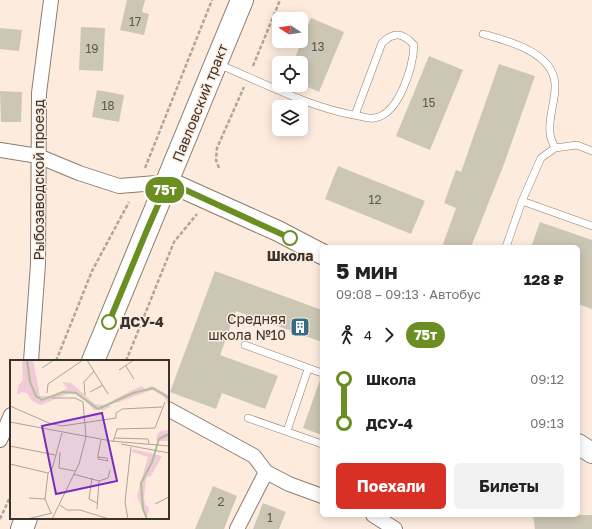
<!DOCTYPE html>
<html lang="ru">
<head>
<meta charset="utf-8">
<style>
	body { margin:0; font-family:"Golos Text",sans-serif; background:#f2f2f2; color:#222; height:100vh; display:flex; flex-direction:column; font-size:15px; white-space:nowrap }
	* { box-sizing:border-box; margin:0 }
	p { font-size:13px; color:#767676 }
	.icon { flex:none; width:22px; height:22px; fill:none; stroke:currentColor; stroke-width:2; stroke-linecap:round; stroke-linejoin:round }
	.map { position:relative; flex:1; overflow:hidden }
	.sheet { position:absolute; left:320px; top:245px; width:260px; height:272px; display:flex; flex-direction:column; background:#fff; border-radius:6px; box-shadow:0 2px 10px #0003 }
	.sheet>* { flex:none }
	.badge { padding:0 8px; border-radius:13px; font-size:14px; line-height:26px }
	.needle { width:26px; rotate:282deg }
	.tools { position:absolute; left:272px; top:12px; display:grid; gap:8px }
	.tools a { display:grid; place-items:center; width:36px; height:36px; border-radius:6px; background:#fff; box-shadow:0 2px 10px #0003; font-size:20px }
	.map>.badge { position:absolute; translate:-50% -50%; box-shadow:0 0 0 2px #fff }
	.legs { display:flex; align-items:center; gap:6px; height:44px; padding:0 16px; font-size:13px }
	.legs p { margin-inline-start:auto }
	.overview { display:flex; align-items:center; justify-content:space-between; height:68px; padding:0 16px }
	h1 { font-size:22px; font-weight:700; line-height:30px }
	.primary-button { display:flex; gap:8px; margin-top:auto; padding:8px 16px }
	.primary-button a { flex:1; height:46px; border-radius:6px; background:#d93025; color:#fff; font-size:16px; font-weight:700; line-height:46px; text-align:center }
	.primary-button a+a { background:#f2f2f2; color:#222 }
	ul { padding:0 16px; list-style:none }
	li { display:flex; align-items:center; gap:14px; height:44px; font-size:15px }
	li i { display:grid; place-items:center; width:6px; height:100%; margin:0 5px; background:currentColor }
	li i::after { content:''; width:10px; height:10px; margin:-5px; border:3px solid; border-radius:50%; background:#fff }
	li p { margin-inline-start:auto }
	li:first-child i { background:linear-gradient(#0000 50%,currentColor 0) }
	li:last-child i { background:linear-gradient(currentColor 50%,#0000 0) }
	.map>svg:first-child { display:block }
</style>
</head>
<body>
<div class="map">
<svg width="592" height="529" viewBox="0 0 592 529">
	<rect width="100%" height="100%" fill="#fdecde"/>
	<path fill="#ccc7b4" d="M 127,0 L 145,0 L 142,12 L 149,14 L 144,35 L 120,30 Z
		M 311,18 L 344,32 L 319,92 L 301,84 L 301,63 L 293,63 Z
		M 81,27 L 105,28 L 103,71 L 79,70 Z
		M 0,28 L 22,30 L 19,51 L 0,49 Z
		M 429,56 L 463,70 L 430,150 L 396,136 Z
		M 499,64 L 535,76 L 504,164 L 471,247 L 452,247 L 443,244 L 456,208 L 444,203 L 456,170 L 461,172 Z
		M 97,90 L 124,95 L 119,122 L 92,117 Z
		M 0,91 L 22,92 L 21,122 L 1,122 Z
		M 338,166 L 425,201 L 411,234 L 325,199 Z
		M 540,222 L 592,240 L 592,309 L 578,304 L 578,247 L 531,247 Z
		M 215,271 L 322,310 L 322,342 L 236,311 L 220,355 L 278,376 L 265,409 L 222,393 L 216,409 L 170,392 Z
		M 320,380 L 322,381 L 322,435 L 303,428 Z
		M 213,486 L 237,496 L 224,529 L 195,529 Z
		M 263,503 L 286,512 L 279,529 L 253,529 Z
		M 533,515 L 592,515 L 592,529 L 535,529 Z"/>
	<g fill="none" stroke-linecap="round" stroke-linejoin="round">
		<defs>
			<path id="lane" d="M 483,34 C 508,41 553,52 555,84 C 556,100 548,117 550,133 C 550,138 553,143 555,148
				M 218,64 C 264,83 310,108 359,116 C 363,117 369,119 374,118 C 399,115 413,67 414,45 C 403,33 394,31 382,43 L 355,115
				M 522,201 L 592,226
				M 506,247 L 522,201 L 541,158 L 555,148 L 577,145 L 592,151
				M 245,345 L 322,373
				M 248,418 L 322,444
				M 287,431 L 308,369"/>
			<path id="street" d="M 0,150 L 38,156 L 79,173 L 119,186 L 169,182
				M 31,361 L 38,264 L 39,93 L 51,0
				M 168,409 L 254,456 L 266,472 L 289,484 L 322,496
				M 0,440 L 11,415
				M 373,515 L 395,529
				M 237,529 L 266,472"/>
			<path id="secondary" d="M 169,182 L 278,231 L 322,254
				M 578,444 L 592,453"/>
			<path id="primary" d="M 93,361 C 143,241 193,121 242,0
				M 22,529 L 26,518"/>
		</defs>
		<use href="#lane" stroke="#8c7d71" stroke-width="8"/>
		<use href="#street" stroke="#8c7d71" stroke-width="16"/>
		<use href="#secondary" stroke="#8c7d71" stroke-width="22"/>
		<use href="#primary" stroke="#8c7d71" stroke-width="24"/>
		<path stroke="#b2a59a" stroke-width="2.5" stroke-dasharray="4 2" stroke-linecap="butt" d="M 253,66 L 280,0
			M 145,168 L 212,0
			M 219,168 L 216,160 L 217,148 L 244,87
			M 56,361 L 92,271 L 129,202
			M 126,361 L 174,242 L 197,214
			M 0,519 L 11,495"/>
		<use href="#lane" stroke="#fff" stroke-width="7"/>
		<use href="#street" stroke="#fff" stroke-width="14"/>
		<use href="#secondary" stroke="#fff" stroke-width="20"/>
		<use href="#primary" stroke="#fff" stroke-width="22"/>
	</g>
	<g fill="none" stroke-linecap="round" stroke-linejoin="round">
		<defs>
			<path id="line-1" d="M 109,322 L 147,230 L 168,182 L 290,238"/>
		</defs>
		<use href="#line-1" stroke="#fff" stroke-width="9"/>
		<use href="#line-1" stroke="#6b8e23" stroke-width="6"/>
	</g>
	<defs>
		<symbol id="building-square" viewBox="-11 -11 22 22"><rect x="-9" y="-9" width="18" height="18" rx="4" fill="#366c87" stroke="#fdecde"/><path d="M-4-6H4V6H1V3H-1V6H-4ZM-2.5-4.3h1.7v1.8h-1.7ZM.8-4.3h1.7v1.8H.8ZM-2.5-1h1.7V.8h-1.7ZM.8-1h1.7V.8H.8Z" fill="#fff"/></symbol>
	</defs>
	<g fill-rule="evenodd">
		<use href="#building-square" x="289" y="316" width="22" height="22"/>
	</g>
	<g fill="#fff" stroke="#6b8e23" stroke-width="2">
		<circle cx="290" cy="238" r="7"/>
		<circle cx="109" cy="322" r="7"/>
	</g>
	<g text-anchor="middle" stroke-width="3" stroke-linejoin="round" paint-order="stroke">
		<g font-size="12" fill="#5e5850">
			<text x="135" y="26">17</text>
			<text x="318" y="51">13</text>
			<text x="92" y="53">19</text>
			<text x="429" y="107">15</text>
			<text x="108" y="110">18</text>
			<text x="375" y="204">12</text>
			<text x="221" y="506">2</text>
			<text x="270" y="522">1</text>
		</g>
		<g font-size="14" fill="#39332e" stroke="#fdecde">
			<text transform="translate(200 103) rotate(-68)" y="5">Павловский тракт</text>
			<text transform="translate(39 180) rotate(-90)" y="5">Рыбозаводской проезд</text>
		</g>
		<g font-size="14" font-weight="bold" fill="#39332e" stroke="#fdecde">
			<text x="290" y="261">Школа</text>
			<text x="120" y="327" text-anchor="start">ДСУ-4</text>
		</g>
		<g font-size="14" fill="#39332e" stroke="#fdecde" text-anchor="end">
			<text x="286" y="324">Средняя<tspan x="286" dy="16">школа №10</tspan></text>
		</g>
	</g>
	<g transform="translate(10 360)">
		<rect width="159" height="159" fill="#fdecde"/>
		<path d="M 12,0 L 23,0 L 30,36 L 42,36 L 58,28 L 52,22 L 61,23 L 85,44 L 102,46 L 94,50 L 84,50 L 68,33 L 60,33 L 31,45 L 22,41 L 17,33 L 11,32 L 7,35 L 8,26 L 13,20 ZM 131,26 L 136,29 L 141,26 L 159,35 L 159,45 L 153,36 L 142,30 L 106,43 L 103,40 ZM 159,70 L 159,81 L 146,81 L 147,75 L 151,71 ZM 123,89 L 152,96 L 141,116 L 136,118 L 134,139 L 135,144 L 139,148 L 138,154 L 135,156 L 127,136 L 138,97 L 122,92 Z" fill="#f3c8d9"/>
		<path fill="none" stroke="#acc296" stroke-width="2" d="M 17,0 L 20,22 L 26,36 L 32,40 L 53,32 L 66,33 L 88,49 L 123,33 L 143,28 L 159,38M 137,159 L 133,149 L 131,123 L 142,102 L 149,79 L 159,74"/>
		<path fill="none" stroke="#afa298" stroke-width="1" d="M 77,0 L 98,34M 116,6 L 124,19M 32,8 L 44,0M 109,10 L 124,0M 80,32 L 93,25M 37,33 L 38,24 L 73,0M 75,35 L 74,22 L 84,11M 0,46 L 39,63 L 52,66 L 106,58 L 106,53 L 112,49 L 152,47M 0,62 L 101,81 L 159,86M 104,78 L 138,79 L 139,84M 103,82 L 107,69 L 145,68 L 155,42M 111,84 L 159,93M 0,86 L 45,95M 50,92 L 49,108 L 65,111M 88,97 L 97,98 L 98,101 L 88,99 L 88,95 L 91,80M 0,104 L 38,113 L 35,139M 38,113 L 42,109 L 52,73M 63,114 L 89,121 L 87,149M 82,118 L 79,139 L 87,143M 89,121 L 98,118 L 100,110M 19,138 L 35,139 L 41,153M 145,144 L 159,137M 50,145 L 57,150 L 70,150 L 99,159M 17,159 L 42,153M 42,159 L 69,104 L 76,77 L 73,42 L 65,38 L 42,38M 118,159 L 115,142 L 121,87"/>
		<path fill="#7b2cbf" fill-opacity="0.15" stroke="#7b2cbf" stroke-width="2" d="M 92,53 L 107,121 L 46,134 L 32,66 Z"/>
		<rect width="159" height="159" fill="none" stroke="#39332e" stroke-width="2"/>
	</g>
</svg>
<div class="tools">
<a><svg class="needle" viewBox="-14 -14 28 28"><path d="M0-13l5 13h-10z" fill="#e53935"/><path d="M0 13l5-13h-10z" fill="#767676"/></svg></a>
<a><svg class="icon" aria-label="locate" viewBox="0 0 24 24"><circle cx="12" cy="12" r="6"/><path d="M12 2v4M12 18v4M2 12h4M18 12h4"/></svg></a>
<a><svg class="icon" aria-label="layers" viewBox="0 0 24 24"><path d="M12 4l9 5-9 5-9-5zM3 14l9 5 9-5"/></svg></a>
</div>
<b class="badge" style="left:165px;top:190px;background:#6b8e23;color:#fff">75т</b>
<section class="sheet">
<div class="overview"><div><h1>5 мин</h1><p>09:08 – 09:13 · Автобус</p></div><b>128 ₽</b></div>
<div class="legs"><svg class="icon" aria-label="walk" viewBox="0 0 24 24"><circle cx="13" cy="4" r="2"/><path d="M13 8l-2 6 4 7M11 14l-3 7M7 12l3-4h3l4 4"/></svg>4<svg class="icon" aria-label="forward" viewBox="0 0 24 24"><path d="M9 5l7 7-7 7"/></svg><b class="badge" style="background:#6b8e23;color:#fff">75т</b></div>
<ul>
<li><i style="color:#6b8e23"></i><b>Школа</b><p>09:12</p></li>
<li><i style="color:#6b8e23"></i><b>ДСУ-4</b><p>09:13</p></li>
</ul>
<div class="primary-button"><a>Поехали</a><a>Билеты</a></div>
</section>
</div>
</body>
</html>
